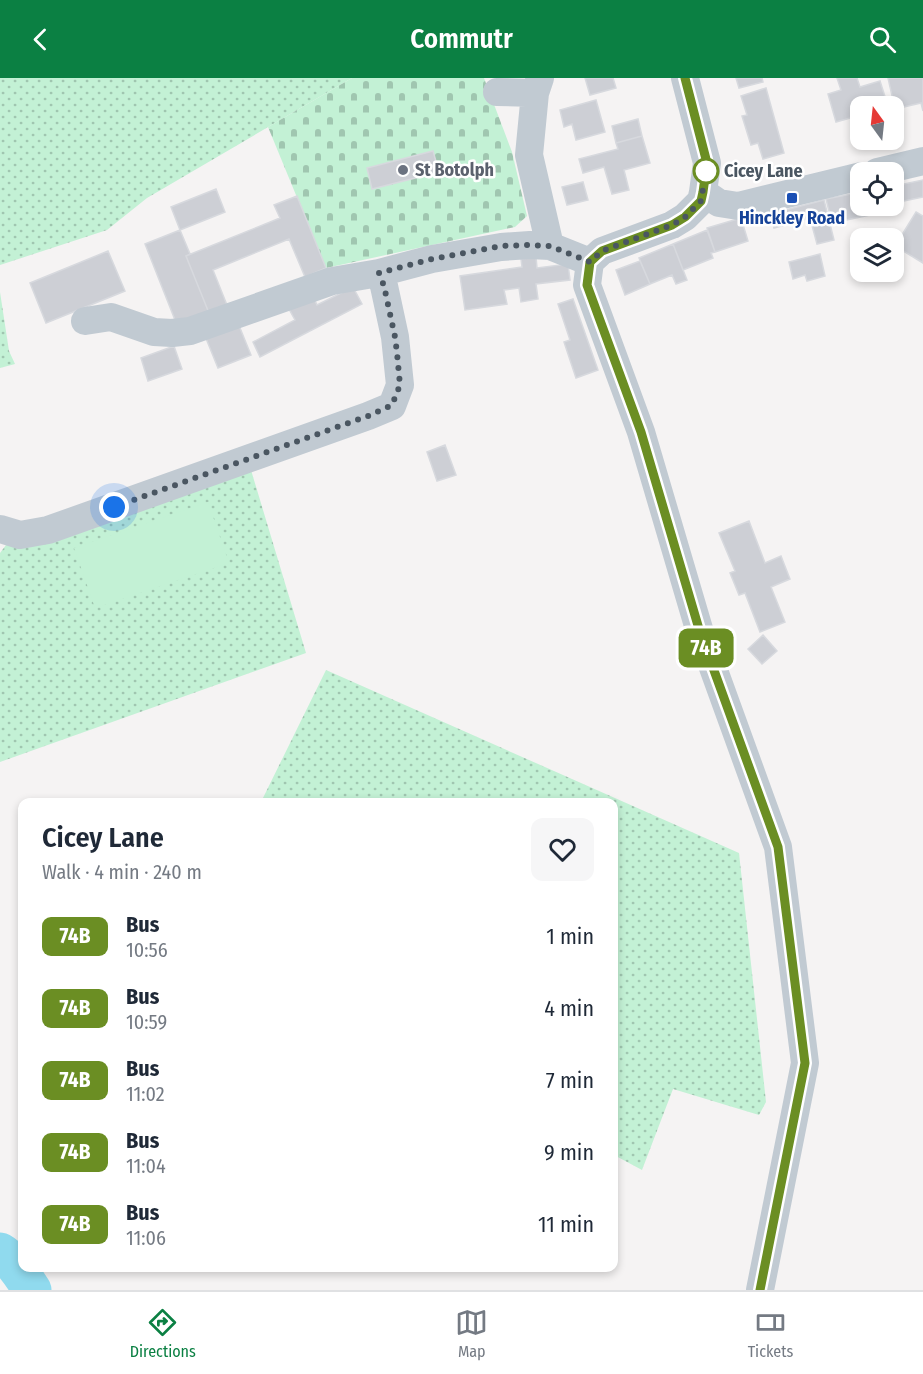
<!DOCTYPE html>
<html lang="en">
<head>
<meta charset="utf-8">
<style>
	body { margin:0; font-family:"Fira Sans Condensed",sans-serif; background:#f6f6f7; color:#1f2937; height:100vh; display:flex; flex-direction:column; font-size:22px; white-space:nowrap }
	* { box-sizing:border-box; margin:0 }
	p { font-size:20px; color:#747a83 }
	.icon { flex:none; width:33px; height:33px; fill:none; stroke:currentColor; stroke-width:2; stroke-linecap:round; stroke-linejoin:round }
	.map { position:relative; flex:1; overflow:hidden }
	.details { position:absolute; left:18px; top:720px; width:600px; height:474px; display:flex; flex-direction:column; background:#fff; border-radius:12px; box-shadow:0 3px 9px #0003 }
	.details>* { flex:none }
	.badge { padding:0 12px; border-radius:9px; font-size:21px; line-height:39px }
	.needle { width:39px; rotate:345deg }
	.buttons { position:absolute; left:850px; top:18px; display:grid; gap:12px }
	.buttons a { display:grid; place-items:center; width:54px; height:54px; border-radius:12px; background:#fff; box-shadow:0 3px 9px #0003; font-size:30px }
	.you { position:absolute; width:30px; height:30px; margin:-15px; border:4px solid #fff; border-radius:50%; background:#1a73e8; box-shadow:0 0 0 9px #1a73e833 }
	.map>.badge { position:absolute; translate:-50% -50%; box-shadow:0 0 0 3px #fff }
	.round { display:grid; place-items:center; flex:none; width:63px; height:63px; border-radius:12px; background:#f6f6f7 }
	.headline { display:flex; align-items:center; justify-content:space-between; height:102px; padding:0 24px }
	h1 { font-size:28px; font-weight:600; line-height:45px }
	ul { padding:0; list-style:none }
	li { display:flex; align-items:center; gap:18px; height:72px; padding:0 24px }
	li div { flex:1 }
	li b { display:block; font-size:22px }
	li em { font-style:normal }
	li .badge { min-width:66px; font-weight:700; text-align:center }
	header { display:flex; justify-content:space-between; align-items:center; height:78px; padding:0 24px; background:#0b8043; color:#fff; font-size:27px; font-weight:600 }
	.dock { display:flex; justify-content:space-around; align-items:center; height:84px; border-top:2px solid #e0e1e3; background:#fff; font-size:16px; color:#747a83 }
	.dock a { display:grid; justify-items:center; gap:3px }
	.dock .current { color:#0b8043 }
	.map>svg:first-child { display:block }
</style>
</head>
<body>
<header><svg class="icon" aria-label="back" viewBox="0 0 24 24"><path d="M15 5l-7 7 7 7"/></svg>Commutr<svg class="icon" aria-label="search" viewBox="0 0 24 24"><circle cx="10" cy="10" r="6"/><path d="M15 15l6 6"/></svg></header>
<div class="map">
<svg width="923" height="1212" viewBox="0 0 923 1212">
	<defs>
		<pattern id="grass-dots" width="8" height="8" patternUnits="userSpaceOnUse" patternTransform="scale(1.5)"><rect width="8" height="8" fill="#c3f1d5"/><path d="M2 2h.1M6 6h.1" fill="none" stroke="#a0c6b0" stroke-width="1.8" stroke-linecap="round"/></pattern>
		<pattern id="cemetery-stones" width="16" height="16" patternUnits="userSpaceOnUse" patternTransform="scale(1.5)"><rect width="16" height="16" fill="#c3f1d5"/><path d="M2 7V4a2 2 0 0 1 4 0v3zM10 15v-3a2 2 0 0 1 4 0v3z" fill="#a0c6b0"/></pattern>
	</defs>
	<rect width="100%" height="100%" fill="#f5f3f3"/>
	<path fill="url(#grass-dots)" d="M 0,0 L 352,0 L 147,120 L 107,152 L 0,187 Z
		M 0,214 L 9,273 L 15,286 L 0,290 Z
		M 251,392 L 306,575 L 0,684 L 0,475 L 6,467 Z
		M 326,592 L 739,775 L 766,1024 L 759,1037 L 673,1011 L 642,1092 L 614,1077 L 614,724 L 261,724 Z"/>
	<path fill="url(#cemetery-stones)" d="M 352,0 L 484,0 L 512,74 L 527,138 L 515,149 L 326,190 L 268,49 Z"/>
	<path fill="#c3f1d5" d="M 208,424 L 229,485 L 95,530 L 74,470 Z"/>
	<g fill="none" stroke-linecap="round" stroke-linejoin="round">
		<path stroke="#90daee" stroke-width="39" d="M 0,1174 C 14,1182 23,1199 32,1212"/>
	</g>
	<path fill="#cdcfd5" stroke="#d7d9de" stroke-width="1.5" d="M 585,0 L 613,0 L 616,10 L 590,17 Z
		M 736,0 L 762,0 L 763,4 L 739,10 Z
		M 837,0 L 857,0 L 860,9 L 880,3 L 888,28 L 861,28 L 861,37 L 836,44 L 828,16 L 841,12 Z
		M 888,0 L 923,0 L 923,33 L 921,25 L 895,31 Z
		M 766,10 L 784,75 L 763,81 L 758,65 L 751,67 L 742,38 L 747,37 L 741,18 Z
		M 596,22 L 605,54 L 576,62 L 572,46 L 564,49 L 560,32 Z
		M 638,41 L 642,58 L 616,65 L 612,48 Z
		M 642,58 L 650,85 L 624,92 L 629,112 L 612,116 L 604,89 L 583,95 L 579,81 L 618,71 L 616,65 Z
		M 433,73 L 439,94 L 372,111 L 367,90 Z
		M 923,102 L 923,119 L 894,125 L 894,108 Z
		M 583,104 L 588,122 L 567,127 L 562,109 Z
		M 216,111 L 225,134 L 180,152 L 171,129 Z
		M 861,114 L 861,128 L 873,128 L 875,136 L 832,145 L 826,121 Z
		M 297,118 L 326,190 L 305,199 L 289,161 L 213,192 L 227,227 L 209,235 L 186,178 L 280,140 L 274,127 Z
		M 824,122 L 834,162 L 817,166 L 810,140 L 774,150 L 770,136 Z
		M 916,134 L 923,138 L 923,185 L 895,168 Z
		M 741,140 L 748,163 L 715,174 L 707,150 Z
		M 180,152 L 190,176 L 186,178 L 209,235 L 177,247 L 145,166 Z
		M 707,152 L 715,174 L 711,175 L 713,180 L 683,192 L 673,166 Z
		M 673,166 L 687,202 L 676,206 L 672,197 L 650,206 L 639,180 Z
		M 108,173 L 125,213 L 46,245 L 30,205 Z
		M 820,176 L 825,198 L 807,203 L 805,197 L 793,201 L 789,184 Z
		M 536,179 L 537,190 L 568,186 L 570,202 L 536,206 L 538,221 L 521,224 L 519,210 L 504,212 L 507,226 L 465,232 L 460,198 L 522,189 L 521,181 Z
		M 640,183 L 650,206 L 625,217 L 616,192 Z
		M 353,209 L 362,226 L 260,279 L 253,264 L 295,242 L 289,231 L 313,218 L 317,227 Z
		M 573,221 L 598,292 L 576,300 L 564,264 L 570,262 L 558,226 Z
		M 238,245 L 251,277 L 218,290 L 205,258 Z
		M 174,268 L 182,291 L 148,303 L 141,280 Z
		M 445,367 L 456,397 L 437,403 L 427,374 Z
		M 749,443 L 765,485 L 781,478 L 790,501 L 771,509 L 785,544 L 760,554 L 745,515 L 739,517 L 730,495 L 735,493 L 719,455 Z
		M 763,557 L 777,573 L 762,586 L 748,571 Z"/>
	<g fill="none" stroke-linecap="round" stroke-linejoin="round">
		<path stroke="#c1cad2" stroke-width="28" d="M 540,0 L 535,15 L 529,77 L 550,168
			M 497,14 L 535,15
			M 877,94 L 923,83
			M 703,114 L 719,125 L 738,128 L 861,98
			M 590,184 L 587,207 L 641,354 L 699,551 L 778,769 L 805,985 L 760,1212
			M 590,184 L 602,173 L 672,147 L 685,139 L 701,123 L 703,114 L 707,85 L 685,0
			M 85,243 L 111,239 L 154,254 L 172,255 L 190,253 L 332,203 L 379,195
			M 0,451 L 20,457 L 48,452 L 368,338 L 392,328 L 400,307 L 395,259 L 384,208 L 379,195 L 432,181 L 501,169 L 530,167 L 550,168 L 590,184"/>
	</g>
	<g fill="none" stroke-linecap="round" stroke-linejoin="round">
		<defs>
			<path id="line" d="M 685,0 L 707,85 L 703,114 L 701,123 L 685,139 L 672,147 L 602,173 L 590,184 L 587,207 L 641,354 L 699,551 L 778,769 L 805,985 L 760,1212"/>
		</defs>
		<use href="#line" stroke="#fff" stroke-width="14"/>
		<use href="#line" stroke="#6b8e23" stroke-width="9"/>
		<path stroke="#4a5661" stroke-width="6" stroke-dasharray="0 10.8" d="M 114,429 L 368,338 L 392,327 L 400,307 L 397,275 L 395,259 L 384,208 L 379,195 L 432,181 L 501,168 L 530,167 L 550,168 L 590,184 L 602,173 L 672,147 L 685,139 L 701,123 L 706,93"/>
	</g>
	<circle fill="#6b7280" stroke="#fff" stroke-width="2" cx="403" cy="92" r="6"/>
	<circle fill="#fff" stroke="#6b8e23" stroke-width="3" cx="706" cy="93" r="12"/>
	<rect fill="#1a4fb4" stroke="#fff" stroke-width="2" x="786" y="114" width="12" height="12" rx="3"/>
	<g text-anchor="middle" stroke-width="5" stroke-linejoin="round" paint-order="stroke">
		<g font-size="18" font-weight="bold" fill="#5b616d" stroke="#fff" text-anchor="start">
			<text x="415" y="98">St Botolph</text>
		</g>
		<g font-size="18" font-weight="bold" fill="#4a5661" stroke="#fff" text-anchor="start">
			<text x="724" y="99">Cicey Lane</text>
		</g>
		<g font-size="18" font-weight="bold" fill="#164399" stroke="#fff">
			<text x="792" y="146">Hinckley Road</text>
		</g>
	</g>
</svg>
<div class="buttons">
<a><svg class="needle" viewBox="-14 -14 28 28"><path d="M0-13l5 13h-10z" fill="#e53935"/><path d="M0 13l5-13h-10z" fill="#747a83"/></svg></a>
<a><svg class="icon" aria-label="locate" viewBox="0 0 24 24"><circle cx="12" cy="12" r="6"/><path d="M12 2v4M12 18v4M2 12h4M18 12h4"/></svg></a>
<a><svg class="icon" aria-label="layers" viewBox="0 0 24 24"><path d="M12 4l9 5-9 5-9-5zM3 14l9 5 9-5"/></svg></a>
</div>
<div class="you" style="left:114px;top:429px"></div>
<b class="badge" style="left:706px;top:570px;background:#6b8e23;color:#fff">74B</b>
<section class="details">
<div class="headline"><div><h1>Cicey Lane</h1><p>Walk · 4 min · 240 m</p></div><a class="round"><svg class="icon" aria-label="heart" viewBox="0 0 24 24"><path d="M12 20l-8-8c-3-5 5-10 8-4 3-6 11-1 8 4z"/></svg></a></div>
<ul>
<li><span class="badge" style="background:#6b8e23;color:#fff">74B</span><div><b>Bus</b><p>10:56</p></div><em>1 min</em></li>
<li><span class="badge" style="background:#6b8e23;color:#fff">74B</span><div><b>Bus</b><p>10:59</p></div><em>4 min</em></li>
<li><span class="badge" style="background:#6b8e23;color:#fff">74B</span><div><b>Bus</b><p>11:02</p></div><em>7 min</em></li>
<li><span class="badge" style="background:#6b8e23;color:#fff">74B</span><div><b>Bus</b><p>11:04</p></div><em>9 min</em></li>
<li><span class="badge" style="background:#6b8e23;color:#fff">74B</span><div><b>Bus</b><p>11:06</p></div><em>11 min</em></li>
</ul>
</section>
</div>
<nav class="dock">
<a class="current"><svg class="icon" aria-label="directions" viewBox="0 0 24 24"><path d="M12 3l9 9-9 9-9-9zM9 14v-3h6M13 9l2 2-2 2"/></svg>Directions</a>
<a><svg class="icon" aria-label="map" viewBox="0 0 24 24"><path d="M3 6l6-2 6 2 6-2v14l-6 2-6-2-6 2zM9 4v14M15 6v14"/></svg>Map</a>
<a><svg class="icon" aria-label="tickets" viewBox="0 0 24 24"><path d="M3 7h18v10H3zM15 7v10"/></svg>Tickets</a>
</nav>
</body>
</html>
